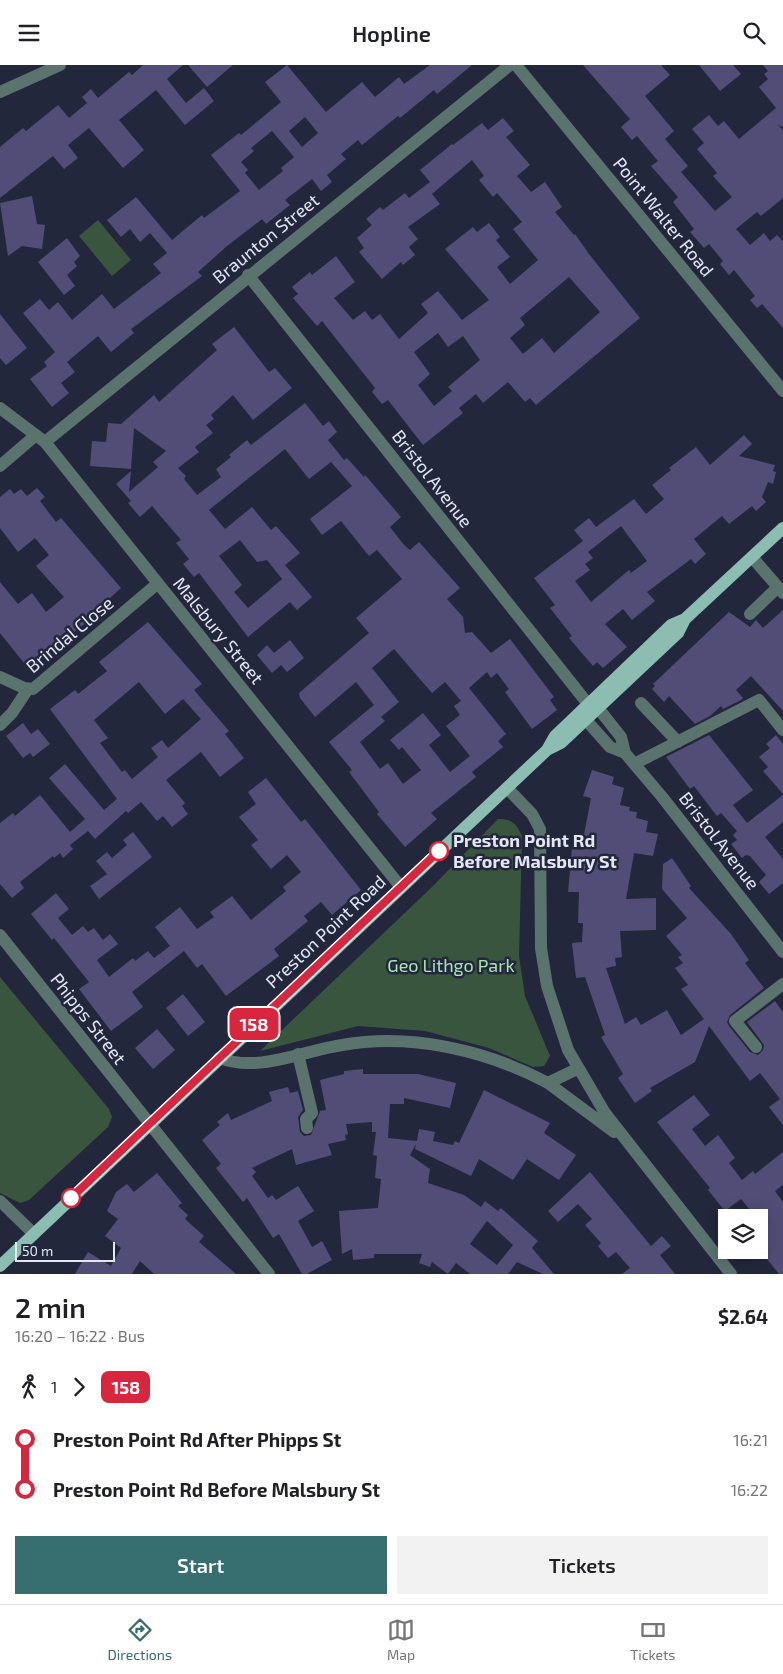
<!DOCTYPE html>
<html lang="en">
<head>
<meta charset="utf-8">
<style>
	body { margin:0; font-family:"Exo 2",sans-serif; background:#f2f2f2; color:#202124; height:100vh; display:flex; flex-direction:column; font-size:19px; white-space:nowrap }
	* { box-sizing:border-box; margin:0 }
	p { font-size:16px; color:#757577 }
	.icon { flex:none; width:28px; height:28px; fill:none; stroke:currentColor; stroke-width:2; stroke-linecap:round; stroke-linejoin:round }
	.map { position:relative; height:1209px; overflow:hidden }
	.details { display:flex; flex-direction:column; background:#fff; flex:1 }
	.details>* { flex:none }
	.badge { padding:0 10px; border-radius:8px; font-size:18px; line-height:32px }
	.buttons { position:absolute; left:718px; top:1144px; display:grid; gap:10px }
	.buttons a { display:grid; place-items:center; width:50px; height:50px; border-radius:0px; background:#fff; box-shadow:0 2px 12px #0003; font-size:25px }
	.scale { position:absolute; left:15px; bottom:12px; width:100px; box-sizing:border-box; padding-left:5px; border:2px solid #e3e7f5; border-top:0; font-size:14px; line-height:18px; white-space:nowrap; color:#e3e7f5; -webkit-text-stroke:4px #23273b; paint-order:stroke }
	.map>.badge { position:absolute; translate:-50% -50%; box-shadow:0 0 0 2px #fff }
	.legs { display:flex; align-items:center; gap:8px; height:55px; padding:0 15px; font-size:16px }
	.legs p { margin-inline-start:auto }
	.headline { display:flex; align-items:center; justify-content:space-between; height:85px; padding:0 15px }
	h1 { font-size:28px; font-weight:600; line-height:38px }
	.button { display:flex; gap:10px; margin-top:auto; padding:10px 15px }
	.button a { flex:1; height:58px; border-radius:0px; background:#376e6f; color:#fff; font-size:20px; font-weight:600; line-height:58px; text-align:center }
	.button a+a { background:#f2f2f2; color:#202124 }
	ul { padding:0 15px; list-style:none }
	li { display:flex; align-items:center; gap:18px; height:50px; font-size:19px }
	li i { display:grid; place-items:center; width:8px; height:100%; margin:0 6px; background:currentColor }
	li i::after { content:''; width:12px; height:12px; margin:-6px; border:4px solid; border-radius:50%; background:#fff }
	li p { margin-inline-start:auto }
	li:first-child i { background:linear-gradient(#0000 50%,currentColor 0) }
	li:last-child i { background:linear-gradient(currentColor 50%,#0000 0) }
	header { display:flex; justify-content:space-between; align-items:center; height:65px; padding:0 15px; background:#fff; font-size:22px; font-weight:600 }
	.tabs { display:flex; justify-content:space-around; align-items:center; height:70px; border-top:1px solid #e0e0e0; background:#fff; font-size:14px; color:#757577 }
	.tabs a { display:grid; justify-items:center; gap:2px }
	.tabs .selected { color:#376e6f }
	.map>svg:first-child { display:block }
</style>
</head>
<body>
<header><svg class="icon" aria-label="menu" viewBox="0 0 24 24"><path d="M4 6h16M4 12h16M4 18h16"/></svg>Hopline<svg class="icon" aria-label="search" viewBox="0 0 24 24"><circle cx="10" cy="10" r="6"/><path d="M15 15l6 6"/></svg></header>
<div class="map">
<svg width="783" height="1209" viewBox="0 0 783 1209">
	<rect width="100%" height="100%" fill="#23273b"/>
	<path fill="#3a553e" d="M 98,155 L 131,195 L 112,211 L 79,171 Z
		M 498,754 C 512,754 516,758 522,771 L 519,891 L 525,931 L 550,991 L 544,1001 L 533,1002 L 489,983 L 425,966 L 358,961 L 260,986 L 433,821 Z
		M 0,912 L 109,1044 L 112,1052 L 108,1062 L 29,1135 L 20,1138 L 0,1128 Z"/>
	<path fill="#524d76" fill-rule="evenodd" d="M 143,0 L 183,0 L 167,14 L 186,38 L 204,23 L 214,36 L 185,60 L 156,25 L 119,55 L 144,85 L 123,103 L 89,63 L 68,80 L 78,93 L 64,104 L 53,91 L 0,133 L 0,82 L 23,63 L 26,66 L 58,40 L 69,53 L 87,38 L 82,32 L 91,24 L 98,33 L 129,7 L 132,10 Z
		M 188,0 L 233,0 L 207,22 Z
		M 287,0 L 326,47 L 362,17 L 375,32 L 399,12 L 404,19 L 430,0 L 472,0 L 437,29 L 434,25 L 400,53 L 398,51 L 362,80 L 358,75 L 341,89 L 346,94 L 327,110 L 332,117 L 321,126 L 312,114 L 285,135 L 290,140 L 266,159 L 262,154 L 227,181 L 198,207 L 202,211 L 131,264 L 134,268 L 111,287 L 98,271 L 67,297 L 75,307 L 61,318 L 69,328 L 52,342 L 30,314 L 47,301 L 44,297 L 55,287 L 23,248 L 40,234 L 49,245 L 58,237 L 72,255 L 102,229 L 114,244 L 161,208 L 153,199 L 167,188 L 150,168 L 140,177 L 130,164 L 121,172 L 107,155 L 136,132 L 172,175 L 202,150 L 204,153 L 240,126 L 211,90 L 239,68 L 241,70 L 281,37 L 265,17 ZM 305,52 L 318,68 L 302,82 L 289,66 ZM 272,66 L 294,92 L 281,103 L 283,106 L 259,125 L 245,108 L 248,105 L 241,97 L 254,86 L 251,83 Z
		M 583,0 L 661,0 L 670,10 L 645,31 L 674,66 L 665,74 L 688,101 L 681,107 L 715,146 L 732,132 L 713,111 L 717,108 L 697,84 L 704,78 L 692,64 L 709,50 L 718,61 L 724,56 L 739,74 L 776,43 L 759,22 L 768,14 L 764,9 L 768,6 L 763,0 L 783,0 L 783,62 L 778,60 L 783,65 L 783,133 L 761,151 L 757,147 L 736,164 L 750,180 L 764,168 L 770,176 L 777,170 L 783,176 L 783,263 L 762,239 L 757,243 L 750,235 L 755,231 L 734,205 L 729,210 L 720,199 L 723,196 L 709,179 L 704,183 L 690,167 L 694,164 L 673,137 L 678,132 L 651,101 L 658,96 L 637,71 L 632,75 L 621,62 L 630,54 Z
		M 699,0 L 733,0 L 741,9 L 720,26 Z
		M 503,53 L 514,66 L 506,72 L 530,100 L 517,111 L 531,127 L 545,117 L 562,142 L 555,147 L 574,170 L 575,169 L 589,189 L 640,253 L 536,340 L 530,333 L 525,337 L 508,317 L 483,338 L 476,329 L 459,343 L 463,348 L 423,380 L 388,335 L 382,339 L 372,327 L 375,323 L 322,256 L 317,261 L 293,233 L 298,229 L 292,222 L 310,207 L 312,210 L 336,191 L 355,217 L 334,233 L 353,255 L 365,246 L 372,255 L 380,249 L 399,274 L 428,248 L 421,239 L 438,226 L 462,255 L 489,235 L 445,184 L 473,162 L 477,167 L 489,158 L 500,172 L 496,175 L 510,192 L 497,202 L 510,219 L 538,195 L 513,164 L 522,157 L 497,128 L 493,132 L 479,115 L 484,111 L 472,95 L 432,129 L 440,139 L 408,162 L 418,174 L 409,182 L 415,190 L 403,200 L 401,197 L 382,214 L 359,187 L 364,183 L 357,173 L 372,160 L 366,154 L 380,142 L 383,145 L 405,128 L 409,133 L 430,117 L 420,105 L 452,79 L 453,80 L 482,58 L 488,65 ZM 569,212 L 600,247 L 554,288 L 542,273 L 523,289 L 510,273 L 525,260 L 520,253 ZM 438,268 L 448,282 L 463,271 L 480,295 L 448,322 L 452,326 L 434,341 L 418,320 L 430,309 L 414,287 Z
		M 32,131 L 37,159 L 45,160 L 42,184 L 22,181 L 8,191 L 0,138 Z
		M 67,173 L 80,191 L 74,197 L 77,201 L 67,210 L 75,221 L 64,230 L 38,197 Z
		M 0,249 L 27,283 L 6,300 L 0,293 Z
		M 234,262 L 269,307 L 275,303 L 292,323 L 253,355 L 233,330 L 211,350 L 214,354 L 206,360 L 213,368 L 195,382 L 199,387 L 178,403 L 186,411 L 184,414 L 197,430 L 221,412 L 216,404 L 231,392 L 229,390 L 247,375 L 251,380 L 305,338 L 323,361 L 329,356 L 337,367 L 328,375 L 344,395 L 347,393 L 364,412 L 365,410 L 401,452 L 390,462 L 404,480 L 410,485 L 419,477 L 460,523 L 447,534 L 463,552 L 465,568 L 472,567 L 491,588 L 510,574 L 554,632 L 550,635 L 557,645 L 532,664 L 505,627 L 509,624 L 497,608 L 491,613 L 487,607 L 469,623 L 506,669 L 498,676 L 503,682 L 472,707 L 476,712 L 431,748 L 437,754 L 405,782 L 377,749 L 379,747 L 349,707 L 352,705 L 329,677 L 374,640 L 356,617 L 315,652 L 300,633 L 299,628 L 369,568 L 356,553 L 402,514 L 377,485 L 369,491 L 341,456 L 322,470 L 310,454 L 352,421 L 331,397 L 309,414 L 285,384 L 209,445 L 225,464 L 252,442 L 271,465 L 276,461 L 300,488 L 285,500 L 312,532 L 297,545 L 290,537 L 248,572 L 199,508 L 194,512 L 183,499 L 189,494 L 176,478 L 181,475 L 152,441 L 140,452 L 128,438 L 131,436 L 116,419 L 131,406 L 129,427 L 158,402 L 153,397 L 166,386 L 134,363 L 131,404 L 90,401 L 92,376 L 106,377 L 108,358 L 121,359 L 154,330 L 159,337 L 217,285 L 212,279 ZM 240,475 L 257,497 L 267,495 L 282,514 L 248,543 L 234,527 L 242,520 L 219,491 ZM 394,584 L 432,628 L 445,617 L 461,636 L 454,641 L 460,650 L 446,661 L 470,691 L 450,707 L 429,680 L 441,670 L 423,648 L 390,675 L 399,685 L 402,682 L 421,705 L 403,719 L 388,698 L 380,704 L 360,677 L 385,656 L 381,652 L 399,637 L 372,603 Z
		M 744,370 L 752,379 L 739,391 L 775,400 L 773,406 L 776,407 L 773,419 L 768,417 L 762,432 L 766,437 L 756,446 L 752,441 L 729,459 L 722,451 L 694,474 L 706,489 L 695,499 L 691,494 L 647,527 L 655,536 L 632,555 L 623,544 L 605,559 L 627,582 L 603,603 L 597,597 L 593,601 L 569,573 L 572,571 L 550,543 L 555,540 L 534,513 L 583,476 L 574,465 L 589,453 L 596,462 L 634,434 L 646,449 L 664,434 L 652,420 L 671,405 L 669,403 L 696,382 L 710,400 ZM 621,461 L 647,496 L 631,508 L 629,505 L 591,537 L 575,516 L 590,505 L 585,499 L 593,493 L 588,487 Z
		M 37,423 L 45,432 L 40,436 L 56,457 L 61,453 L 121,523 L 110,533 L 113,537 L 28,603 L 0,568 L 0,517 L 18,539 L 32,528 L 46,547 L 64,532 L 36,501 L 49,490 L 35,473 L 18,487 L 0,463 L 0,432 L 10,424 L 14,429 L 21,424 L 27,431 Z
		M 783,545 L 783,646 L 751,611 L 736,625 L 743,633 L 741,635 L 723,644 L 721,641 L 710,651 L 695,659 L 669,631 L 664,637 L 652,624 L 655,621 L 653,619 L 729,547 L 750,562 L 756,555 L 763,563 Z
		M 148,557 L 202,619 L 194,625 L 229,666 L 225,669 L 244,693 L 220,712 L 201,687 L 166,715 L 185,738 L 182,741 L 188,749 L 172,762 L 163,751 L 157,756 L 141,737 L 128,748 L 126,746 L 95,774 L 88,766 L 70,780 L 73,784 L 63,793 L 60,788 L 54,793 L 53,791 L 20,817 L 24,823 L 12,833 L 0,819 L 0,758 L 13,748 L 15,751 L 40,730 L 70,767 L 85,754 L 49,713 L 65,699 L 104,745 L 117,734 L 50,644 L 75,625 L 78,629 L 107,606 L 99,597 ZM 139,617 L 165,649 L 183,634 L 201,654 L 168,683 L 162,675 L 151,683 L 158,692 L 132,714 L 125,705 L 122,707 L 100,678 L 108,673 L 94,655 Z
		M 290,575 L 304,593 L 287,607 L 281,600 L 272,608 L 257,590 L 267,580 L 274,588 Z
		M 23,658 L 31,669 L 38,664 L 50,679 L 33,692 L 30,688 L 23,693 L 6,671 Z
		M 709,670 L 753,725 L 733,740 L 747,758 L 783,730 L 783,757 L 765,772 L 783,794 L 783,818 L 769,829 L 759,817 L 766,810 L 750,791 L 746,790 L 742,793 L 731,779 L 737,775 L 733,770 L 737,766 L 721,748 L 717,751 L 694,721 L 690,724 L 666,692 Z
		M 776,670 L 783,679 L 783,729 L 763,706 L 768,702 L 759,692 L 770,683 L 766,679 Z
		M 592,705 L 614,712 L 612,719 L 624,723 L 620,740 L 630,742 L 629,746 L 637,747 L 636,753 L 648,756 L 646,767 L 658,769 L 653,791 L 634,788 L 626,834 L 656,833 L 656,865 L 620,866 L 622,892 L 615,893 L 616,901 L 606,903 L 625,959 L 636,952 L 641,960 L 667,945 L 681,970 L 704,954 L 681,924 L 688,920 L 675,903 L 683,898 L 678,892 L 682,890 L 666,871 L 687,853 L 662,824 L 663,799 L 672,793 L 691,821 L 689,823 L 731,869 L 749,895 L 745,898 L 764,923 L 730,950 L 727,957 L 729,961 L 750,987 L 758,990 L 763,985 L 764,980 L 747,957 L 775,936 L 783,947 L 783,1060 L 769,1042 L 780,1034 L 760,1008 L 750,1016 L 709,961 L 695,997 L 650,1023 L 652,1026 L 635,1038 L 618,1013 L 623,1009 L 601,972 L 605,970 L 585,912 L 576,913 L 572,878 L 582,877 L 583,858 L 578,858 L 579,827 L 568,827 L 572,783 L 581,785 L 591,733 L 583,731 Z
		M 266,713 L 301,757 L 305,754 L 361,825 L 332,850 L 321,837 L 304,851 L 308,856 L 274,884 L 279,891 L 226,931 L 202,899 L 197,903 L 184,886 L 132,927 L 143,942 L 111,966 L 79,924 L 89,917 L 54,873 L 52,875 L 31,849 L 56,828 L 69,844 L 58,853 L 72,870 L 83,861 L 88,867 L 94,863 L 103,875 L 110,869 L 118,879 L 97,895 L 109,912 L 133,893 L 135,896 L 148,886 L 154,893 L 170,881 L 155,862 L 180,842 L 197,864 L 214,852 L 210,847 L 232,831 L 251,855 L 286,826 L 283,822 L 301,807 L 287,790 L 271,804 L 251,780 L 258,775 L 239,752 L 256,739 L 248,727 Z
		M 133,767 L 152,792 L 99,834 L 90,821 L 107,809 L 96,796 L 107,787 L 112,793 L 127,780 L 123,775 Z
		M 183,929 L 205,957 L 188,971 L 166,943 Z
		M 157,964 L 175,985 L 153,1004 L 135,983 Z
		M 363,1004 L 363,1009 L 418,1009 L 456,1018 L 450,1043 L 404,1033 L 404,1039 L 390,1039 L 388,1073 L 417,1076 L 419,1064 L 435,1067 L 433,1076 L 453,1080 L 455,1076 L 459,1078 L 484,1025 L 550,1058 L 544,1068 L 576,1090 L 559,1115 L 527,1094 L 513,1115 L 479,1094 L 471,1111 L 415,1084 L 416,1079 L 410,1090 L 430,1104 L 428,1118 L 464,1130 L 481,1142 L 485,1136 L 498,1146 L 501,1143 L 538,1176 L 532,1183 L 554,1209 L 543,1209 L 517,1197 L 508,1209 L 470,1209 L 456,1198 L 448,1209 L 432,1197 L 430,1202 L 419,1198 L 422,1189 L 374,1189 L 374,1193 L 353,1195 L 352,1184 L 342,1189 L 339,1146 L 378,1143 L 381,1114 L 375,1113 L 377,1091 L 373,1090 L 376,1067 L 372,1067 L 372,1057 L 346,1059 L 348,1069 L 345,1070 L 346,1075 L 328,1079 L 332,1090 L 296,1100 L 292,1084 L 252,1103 L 256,1107 L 252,1111 L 268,1133 L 272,1130 L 276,1135 L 298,1121 L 314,1146 L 298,1156 L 312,1182 L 322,1176 L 332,1195 L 307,1209 L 302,1209 L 279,1169 L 273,1173 L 247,1133 L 243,1137 L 216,1103 L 221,1099 L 202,1075 L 220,1060 L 217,1057 L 228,1048 L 231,1055 L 272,1036 L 269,1027 L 288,1022 L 290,1028 L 298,1026 L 303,1045 L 298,1052 L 300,1067 L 304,1071 L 311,1070 L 320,1046 L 326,1045 L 320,1015 L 344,1009 L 344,1006 ZM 487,1156 L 513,1180 L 497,1200 L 470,1179 Z
		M 694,1030 L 710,1050 L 692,1064 L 705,1081 L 718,1070 L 735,1093 L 729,1098 L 742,1115 L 753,1106 L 755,1109 L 783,1087 L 783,1120 L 775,1126 L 783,1137 L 783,1209 L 779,1209 L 759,1184 L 759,1152 L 756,1152 L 741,1134 L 725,1146 L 708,1125 L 710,1123 L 657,1057 Z
		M 590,1107 L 651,1181 L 662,1171 L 671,1181 L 660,1190 L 675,1209 L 622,1209 L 630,1203 L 616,1187 L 608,1193 L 598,1181 L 601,1178 L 585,1160 L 592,1154 L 578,1139 L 558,1157 L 548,1146 Z
		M 157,1108 L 182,1138 L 178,1141 L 188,1150 L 185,1154 L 204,1171 L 199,1177 L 236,1209 L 154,1209 L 140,1196 L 132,1209 L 75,1209 L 88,1187 L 111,1201 L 121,1183 L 105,1171 L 118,1154 L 107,1146 L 116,1127 L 127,1119 L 134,1127 Z"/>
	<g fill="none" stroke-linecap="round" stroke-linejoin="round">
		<path stroke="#5b736d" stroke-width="12" d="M 516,0 L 783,326
			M 0,27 L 60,0
			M 248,210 L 588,639 L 586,655 L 610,682 L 625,688
			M 0,343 L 45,377 L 400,821
			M 45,377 L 510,0
			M 0,401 L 36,370
			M 752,492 L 783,528
			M 750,549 L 778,522
			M 0,612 L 24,623 L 33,624 L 157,519
			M 641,638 L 678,677
			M 589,639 L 598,643 L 621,672 L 625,688 L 663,733 L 783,887
			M 0,660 L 12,648 L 28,624
			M 634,699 L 759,635 L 783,665
			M 507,723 L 532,749 L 540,764 L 541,883 L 547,921 L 568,985 L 605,1048 L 731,1209
			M 0,870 L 269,1209
			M 756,982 L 735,956 L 783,919
			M 298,989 L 312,1048 L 306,1054 L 307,1063
			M 219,993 C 259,1008 302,986 342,980 C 411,968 486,985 548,1018 L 577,1004
			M 548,1018 L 614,1067
			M 0,1136 L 34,1169"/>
		<path stroke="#8bbdb1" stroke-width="12" d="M 547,685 L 555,671 L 671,560 L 685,554
			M 0,1201 L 547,685 L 561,678 L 678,568 L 685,554 L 783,463"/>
	</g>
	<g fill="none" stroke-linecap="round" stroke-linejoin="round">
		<defs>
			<path id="line-1" d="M 71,1133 L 439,786"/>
		</defs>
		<use href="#line-1" stroke="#fff" stroke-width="11"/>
		<use href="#line-1" stroke="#d7263d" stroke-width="8"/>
	</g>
	<g fill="#fff" stroke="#d7263d" stroke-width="2.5">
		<circle cx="439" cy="786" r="9"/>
		<circle cx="71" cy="1133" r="9"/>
	</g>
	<g text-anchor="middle" stroke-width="5" stroke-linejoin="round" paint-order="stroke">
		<g font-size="18" fill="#e3e7f5" stroke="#23273b">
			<text transform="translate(663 152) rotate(51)" y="6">Point Walter Road</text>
			<text transform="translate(266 174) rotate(-39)" y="6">Braunton Street</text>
			<text transform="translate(432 414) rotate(52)" y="6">Bristol Avenue</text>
			<text transform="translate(218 566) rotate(51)" y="6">Malsbury Street</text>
			<text transform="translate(70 570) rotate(-40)" y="6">Brindal Close</text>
			<text transform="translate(719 776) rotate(52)" y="6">Bristol Avenue</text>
			<text transform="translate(326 867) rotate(-43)" y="6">Preston Point Road</text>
			<text transform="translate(88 954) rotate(52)" y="6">Phipps Street</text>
		</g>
		<g font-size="18" font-weight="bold" fill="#e3e7f5" stroke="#23273b" text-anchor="start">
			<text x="453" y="782">Preston Point Rd<tspan x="453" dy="21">Before Malsbury St</tspan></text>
		</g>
		<g font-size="18" fill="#a9e6b2" stroke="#23273b">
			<text x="451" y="907">Geo Lithgo Park</text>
		</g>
	</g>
</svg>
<div class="buttons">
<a><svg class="icon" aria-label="layers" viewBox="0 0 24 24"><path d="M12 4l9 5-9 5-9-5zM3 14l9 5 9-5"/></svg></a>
</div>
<div class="scale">50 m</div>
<b class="badge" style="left:254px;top:959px;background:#d7263d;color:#fff">158</b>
</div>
<section class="details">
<div class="headline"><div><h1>2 min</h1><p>16:20 – 16:22 · Bus</p></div><b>$2.64</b></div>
<div class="legs"><svg class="icon" aria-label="walk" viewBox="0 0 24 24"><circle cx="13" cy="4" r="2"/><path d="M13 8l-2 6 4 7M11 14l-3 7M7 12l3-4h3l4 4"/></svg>1<svg class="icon" aria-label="forward" viewBox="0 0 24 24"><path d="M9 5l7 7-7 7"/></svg><b class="badge" style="background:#d7263d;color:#fff">158</b></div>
<ul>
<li><i style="color:#d7263d"></i><b>Preston Point Rd After Phipps St</b><p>16:21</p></li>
<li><i style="color:#d7263d"></i><b>Preston Point Rd Before Malsbury St</b><p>16:22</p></li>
</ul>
<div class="button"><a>Start</a><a>Tickets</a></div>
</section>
<nav class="tabs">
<a class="selected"><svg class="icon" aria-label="directions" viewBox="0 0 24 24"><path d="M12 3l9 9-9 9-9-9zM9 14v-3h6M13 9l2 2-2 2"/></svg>Directions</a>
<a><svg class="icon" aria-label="map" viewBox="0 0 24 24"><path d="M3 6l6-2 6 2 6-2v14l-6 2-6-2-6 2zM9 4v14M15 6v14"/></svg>Map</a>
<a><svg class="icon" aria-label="tickets" viewBox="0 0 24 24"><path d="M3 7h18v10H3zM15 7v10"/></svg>Tickets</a>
</nav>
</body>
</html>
